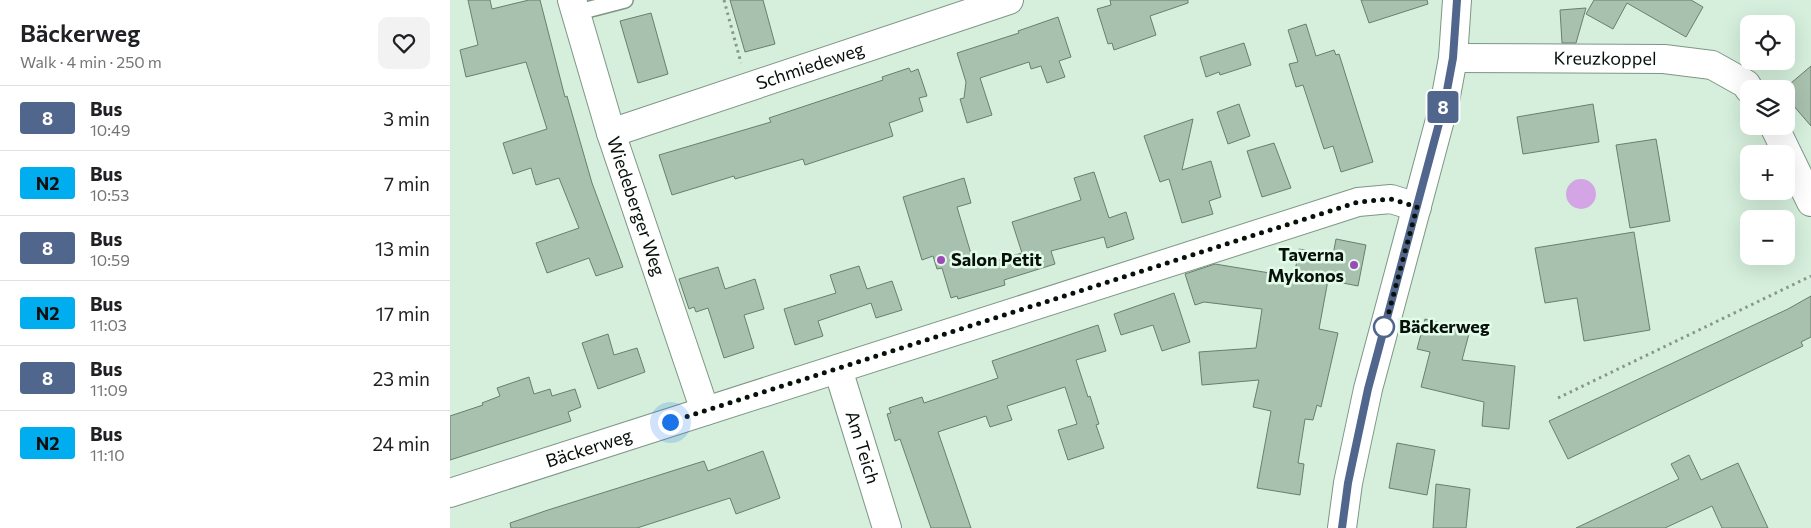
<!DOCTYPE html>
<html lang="en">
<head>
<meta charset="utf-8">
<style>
	body { margin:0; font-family:Commissioner,sans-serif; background:#f2f2f2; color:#202124; height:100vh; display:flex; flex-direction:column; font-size:19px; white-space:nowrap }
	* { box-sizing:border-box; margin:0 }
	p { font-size:16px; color:#757577 }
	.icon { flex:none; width:28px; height:28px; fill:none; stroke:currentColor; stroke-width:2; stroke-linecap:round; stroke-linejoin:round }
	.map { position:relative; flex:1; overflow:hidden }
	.side { display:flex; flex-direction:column; background:#fff; width:450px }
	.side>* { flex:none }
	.badge { padding:0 10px; border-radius:4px; font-size:18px; line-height:32px }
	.buttons { position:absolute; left:1290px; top:15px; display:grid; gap:10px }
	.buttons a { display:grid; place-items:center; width:55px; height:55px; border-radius:10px; background:#fff; box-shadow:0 5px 20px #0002; font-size:25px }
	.you { position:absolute; width:25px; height:25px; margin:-12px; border:4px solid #fff; border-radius:50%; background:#1a73e8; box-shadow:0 0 0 8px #1a73e833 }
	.map>.badge { position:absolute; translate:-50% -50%; box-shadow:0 0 0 2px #fff }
	.round { display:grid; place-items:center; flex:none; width:52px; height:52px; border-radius:10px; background:#f2f2f2 }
	.head { display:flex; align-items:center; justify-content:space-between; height:85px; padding:0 20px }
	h1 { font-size:24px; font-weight:600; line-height:38px }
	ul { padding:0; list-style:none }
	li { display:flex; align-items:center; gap:15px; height:65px; padding:0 20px; border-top:1px solid #e0e0e0 }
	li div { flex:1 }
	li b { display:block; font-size:19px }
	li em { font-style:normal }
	li .badge { min-width:55px; font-weight:700; text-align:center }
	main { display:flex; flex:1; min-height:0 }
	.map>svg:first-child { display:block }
</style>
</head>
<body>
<main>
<section class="side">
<div class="head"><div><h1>Bäckerweg</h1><p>Walk · 4 min · 250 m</p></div><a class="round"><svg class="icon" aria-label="heart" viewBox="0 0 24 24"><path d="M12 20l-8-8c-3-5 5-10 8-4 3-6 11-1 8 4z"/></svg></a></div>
<ul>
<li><span class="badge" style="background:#51668d;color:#fff">8</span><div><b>Bus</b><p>10:49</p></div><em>3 min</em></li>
<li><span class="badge" style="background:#00aeef;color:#111">N2</span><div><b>Bus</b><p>10:53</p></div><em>7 min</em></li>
<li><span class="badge" style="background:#51668d;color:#fff">8</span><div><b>Bus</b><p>10:59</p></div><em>13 min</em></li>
<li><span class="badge" style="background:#00aeef;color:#111">N2</span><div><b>Bus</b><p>11:03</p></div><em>17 min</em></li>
<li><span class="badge" style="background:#51668d;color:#fff">8</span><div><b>Bus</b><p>11:09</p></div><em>23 min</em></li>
<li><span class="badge" style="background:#00aeef;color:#111">N2</span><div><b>Bus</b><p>11:10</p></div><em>24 min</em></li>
</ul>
</section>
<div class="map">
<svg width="1361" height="528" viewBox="0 0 1361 528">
	<rect width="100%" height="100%" fill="#d5efdc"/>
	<path fill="#d4a5e5" d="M1116 194a15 15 0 1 1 30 0a15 15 0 1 1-30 0Z"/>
	<path fill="#a8c0ae" stroke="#687f6e" d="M 18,0 L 40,0 L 42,9 L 79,0 L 90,0 L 115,97 L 117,96 L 142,183 L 173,267 L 146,276 L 139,258 L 97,273 L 86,243 L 129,228 L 109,178 L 86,185 L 81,168 L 63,174 L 53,143 L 97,129 L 76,62 L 16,77 L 10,50 L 28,45 Z
		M 280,0 L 313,0 L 325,44 L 295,52 Z
		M 660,0 L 738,0 L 738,3 L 700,16 L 706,35 L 664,50 L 662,43 L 658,44 L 647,9 L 661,5 Z
		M 911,0 L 977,0 L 978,4 L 919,23 Z
		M 1144,0 L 1241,0 L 1253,7 L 1236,37 L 1177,3 L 1163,29 L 1136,14 Z
		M 1136,8 L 1126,43 L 1112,43 L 1110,10 Z
		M 201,13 L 218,74 L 188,83 L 170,21 Z
		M 608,17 L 621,57 L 609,61 L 615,77 L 597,83 L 591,66 L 581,69 L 579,62 L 530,78 L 542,115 L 517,123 L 510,99 L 514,98 L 516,82 L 507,53 L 569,33 L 568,31 Z
		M 856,24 L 866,56 L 884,50 L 886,55 L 889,54 L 923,162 L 891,172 L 883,146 L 874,149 L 853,85 L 846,87 L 839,64 L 848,62 L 838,30 Z
		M 794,43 L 801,65 L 770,75 L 769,72 L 756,77 L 750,57 Z
		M 1361,66 L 1361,126 L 1336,97 L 1336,89 L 1334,89 Z
		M 459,68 L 461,72 L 468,69 L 477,96 L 469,98 L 473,111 L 439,123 L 443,136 L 355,165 L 353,159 L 285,179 L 284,176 L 222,195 L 209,155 L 321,122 L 319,118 L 433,80 L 432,77 Z
		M 789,104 L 800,136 L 778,144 L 767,112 Z
		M 1143,104 L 1149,142 L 1073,154 L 1067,117 Z
		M 743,119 L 732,170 L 761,161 L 771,197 L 759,201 L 763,214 L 732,223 L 719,179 L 710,182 L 694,136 Z
		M 1206,139 L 1220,221 L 1180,228 L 1166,145 Z
		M 824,143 L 841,188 L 812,197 L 797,151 Z
		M 644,172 L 659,218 L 676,212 L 684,239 L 657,248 L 654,237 L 601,251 L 605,264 L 554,280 L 555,285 L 508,299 L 507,296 L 501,298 L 492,268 L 487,269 L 483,256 L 472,260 L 453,197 L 514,178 L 521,203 L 507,207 L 525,267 L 572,253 L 562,222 L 631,200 L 624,178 Z
		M 1184,232 L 1200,330 L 1134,341 L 1127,298 L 1095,303 L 1085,248 Z
		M 886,239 L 916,245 L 908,286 L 878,280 L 869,329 L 888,333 L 871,407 L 867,405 L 863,420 L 855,419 L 848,463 L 854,464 L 850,495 L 807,488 L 821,411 L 803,407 L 809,380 L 752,385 L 749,352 L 806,348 L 812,309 L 754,302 L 745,305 L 735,274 L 765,264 L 844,277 L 849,249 L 883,255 Z
		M 409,266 L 417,289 L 442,281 L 452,310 L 426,318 L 421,303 L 368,321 L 373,336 L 345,345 L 334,309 L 386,293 L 380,275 Z
		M 268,267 L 275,289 L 305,279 L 314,309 L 294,315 L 304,348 L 274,358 L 258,308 L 246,312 L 244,307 L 239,309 L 229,279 Z
		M 724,293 L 740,342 L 712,351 L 703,325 L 671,335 L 664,314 Z
		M 1361,296 L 1361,337 L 1351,342 L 1353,346 L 1118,459 L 1099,421 L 1338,309 Z
		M 975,319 L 1020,330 L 1012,360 L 1065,366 L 1059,429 L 1032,426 L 1034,402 L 971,387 L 980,352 L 967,349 Z
		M 648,325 L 656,351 L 626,360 L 638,397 L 640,396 L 649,424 L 646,425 L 654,448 L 618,460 L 608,430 L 627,424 L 615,387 L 557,406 L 562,420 L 540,427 L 536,416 L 488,432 L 521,528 L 481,528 L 450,439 L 445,441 L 437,414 L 441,413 L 439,408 L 472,397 L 474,403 L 548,378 L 542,361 Z
		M 158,334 L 164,355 L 187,348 L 195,372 L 148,389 L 132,343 Z
		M 79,377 L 84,394 L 100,389 L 102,396 L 125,389 L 131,407 L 118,412 L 121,421 L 0,460 L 0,416 L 33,405 L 32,403 L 50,396 L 47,388 Z
		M 947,443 L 985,450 L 977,495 L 939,488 Z
		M 313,451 L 330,498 L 286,514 L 280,498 L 187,528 L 61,528 L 60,523 L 98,510 L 254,461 L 258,471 Z
		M 1239,455 L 1251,480 L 1288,463 L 1318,528 L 1272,528 L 1262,506 L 1215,528 L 1126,528 L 1229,479 L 1221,464 Z
		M 986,484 L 1020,489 L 1016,528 L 983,528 Z"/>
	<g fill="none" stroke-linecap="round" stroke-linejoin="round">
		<defs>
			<path id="lane" d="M 125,13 L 175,0"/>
			<g id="street">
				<path id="s1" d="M 122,0 L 161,133 L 255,411"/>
				<path id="s2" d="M 1003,58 L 1214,59 L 1262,65 L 1296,84 L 1299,89"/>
				<path d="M 1324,126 L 1361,202"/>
				<path id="s3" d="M 161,133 L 559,0"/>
				<path id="s4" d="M 388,369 L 437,528"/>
				<path id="s5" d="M 0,493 L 908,202 L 941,199 L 967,207"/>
			</g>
			<path id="secondary" d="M 892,528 L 898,483 L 918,389 L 995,101 L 1003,58 L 1007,0"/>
		</defs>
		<use href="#lane" stroke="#7e9685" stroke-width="18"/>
		<use href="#street" stroke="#7e9685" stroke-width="30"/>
		<use href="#secondary" stroke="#7e9685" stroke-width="30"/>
		<path stroke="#85988a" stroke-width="3" stroke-dasharray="2.5 4" stroke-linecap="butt" d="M 274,0 L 291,63
			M 1108,398 L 1361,276"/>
		<use href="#lane" stroke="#fff" stroke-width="15"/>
		<use href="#street" stroke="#fff" stroke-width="28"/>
		<use href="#secondary" stroke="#fff" stroke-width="28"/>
	</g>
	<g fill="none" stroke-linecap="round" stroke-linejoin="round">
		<defs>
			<path id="line" d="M 892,528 L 898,483 L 918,389 L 995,101 L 1003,58 L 1007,0"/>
		</defs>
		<use href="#line" stroke="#fff" stroke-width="11"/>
		<use href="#line" stroke="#51668d" stroke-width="8"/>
		<path stroke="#08100a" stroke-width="5" stroke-dasharray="0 9" d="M 220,422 L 908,202 L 941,199 L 967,207 L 933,334 L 934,327"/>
	</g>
	<g fill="#9d49b8" stroke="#e2fce9" stroke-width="2">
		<circle cx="491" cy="260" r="5"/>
		<circle cx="904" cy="265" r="5"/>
	</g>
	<circle fill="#fff" stroke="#51668d" stroke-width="2.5" cx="934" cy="327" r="10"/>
	<g text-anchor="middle" stroke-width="5" stroke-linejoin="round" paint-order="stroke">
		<g font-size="18" fill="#08100a" stroke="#e2fce9">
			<text dy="6" stroke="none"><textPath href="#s2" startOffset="152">Kreuzkoppel</textPath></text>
			<text dy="6" stroke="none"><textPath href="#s3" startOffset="210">Schmiedeweg</textPath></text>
			<text dy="6" stroke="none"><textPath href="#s1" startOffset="216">Wiedeberger Weg</textPath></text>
			<text dy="6" stroke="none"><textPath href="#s5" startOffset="146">Bäckerweg</textPath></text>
			<text dy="6" stroke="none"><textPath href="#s4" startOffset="82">Am Teich</textPath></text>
		</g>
		<g font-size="18" font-weight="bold" fill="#08100a" stroke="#e2fce9" text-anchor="end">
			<text x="894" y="261">Taverna<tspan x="894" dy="21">Mykonos</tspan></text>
			<text x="501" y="266" text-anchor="start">Salon Petit</text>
		</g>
		<g font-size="18" font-weight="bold" fill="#08100a" stroke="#e2fce9" text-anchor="start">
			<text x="949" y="333">Bäckerweg</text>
		</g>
	</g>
</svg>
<div class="buttons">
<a><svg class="icon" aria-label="locate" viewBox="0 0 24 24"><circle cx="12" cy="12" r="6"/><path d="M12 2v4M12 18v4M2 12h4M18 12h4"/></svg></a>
<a><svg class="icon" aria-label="layers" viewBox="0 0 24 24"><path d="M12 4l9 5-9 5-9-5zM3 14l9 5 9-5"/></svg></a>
<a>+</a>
<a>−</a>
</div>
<div class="you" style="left:220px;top:422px"></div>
<b class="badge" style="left:993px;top:107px;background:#51668d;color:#fff">8</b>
</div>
</main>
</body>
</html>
